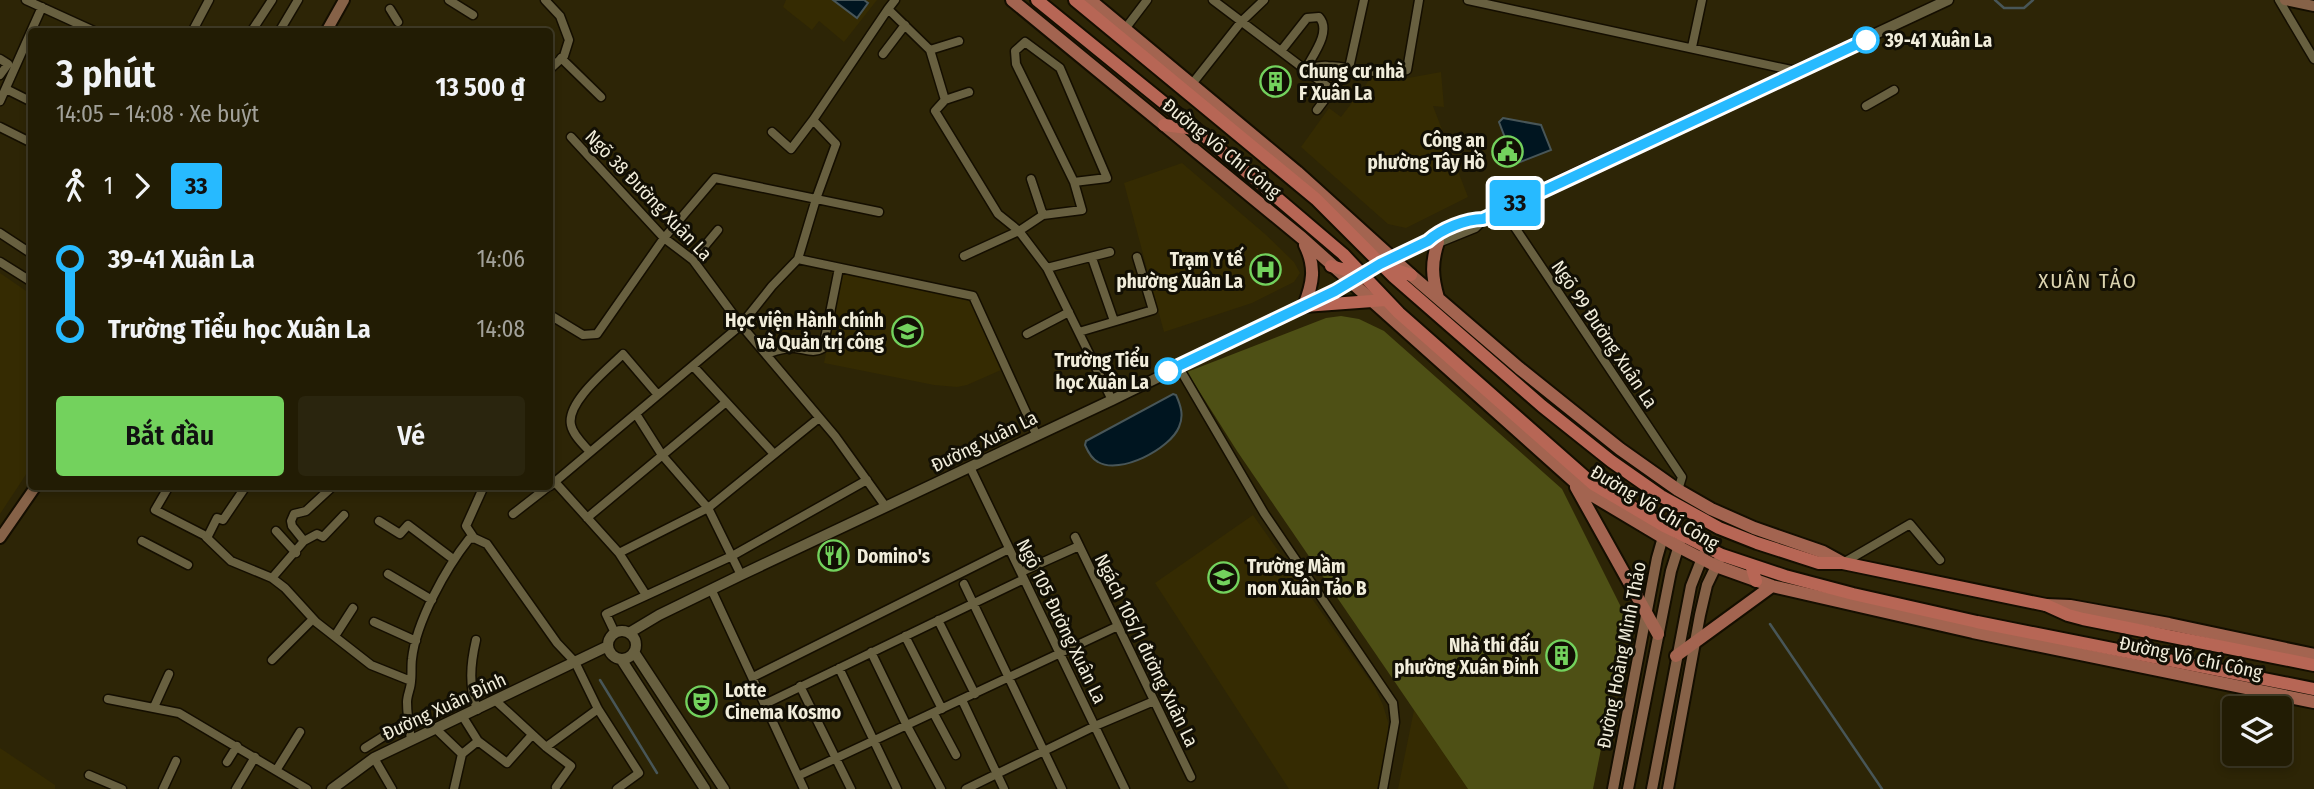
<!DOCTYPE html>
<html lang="vi">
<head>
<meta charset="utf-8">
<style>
	body { margin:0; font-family:"Fira Sans Condensed",sans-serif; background:#2a250e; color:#f1f3f6; height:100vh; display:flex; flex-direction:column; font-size:26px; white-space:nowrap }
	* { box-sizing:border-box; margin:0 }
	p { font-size:23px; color:#a2a19a }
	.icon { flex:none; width:38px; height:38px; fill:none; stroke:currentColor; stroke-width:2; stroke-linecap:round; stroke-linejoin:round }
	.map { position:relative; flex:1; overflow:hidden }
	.panel { position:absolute; left:28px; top:28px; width:525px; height:462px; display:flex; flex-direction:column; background:#221c04; border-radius:7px; box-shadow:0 4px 10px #0003,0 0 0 2px #3f3a26 }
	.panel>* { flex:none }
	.badge { padding:0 14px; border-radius:5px; font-size:24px; line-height:46px }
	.controls { position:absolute; left:2222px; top:696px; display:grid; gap:14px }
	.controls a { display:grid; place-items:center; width:70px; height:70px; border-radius:7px; background:#221c04; box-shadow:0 4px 10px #0003,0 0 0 2px #3f3a26; font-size:35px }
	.map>.badge { position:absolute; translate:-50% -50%; box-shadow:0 0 0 4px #fff }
	.legs { display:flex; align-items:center; gap:10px; height:77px; padding:0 28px; font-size:23px }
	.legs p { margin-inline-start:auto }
	.summary { display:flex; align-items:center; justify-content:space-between; height:119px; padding:0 28px }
	h1 { font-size:38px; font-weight:600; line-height:52px }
	.action { display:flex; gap:14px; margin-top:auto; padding:14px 28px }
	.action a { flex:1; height:80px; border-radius:7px; background:#73d25d; color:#111; font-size:28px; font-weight:600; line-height:80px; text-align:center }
	.action a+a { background:#2a250e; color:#f1f3f6 }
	ul { padding:0 28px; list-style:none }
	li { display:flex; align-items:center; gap:24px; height:70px; font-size:26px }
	li i { display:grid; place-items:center; width:10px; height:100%; margin:0 9px; background:currentColor }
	li i::after { content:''; width:18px; height:18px; margin:-9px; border:5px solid; border-radius:50%; background:#221c04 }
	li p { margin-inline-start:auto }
	li:first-child i { background:linear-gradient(#0000 50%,currentColor 0) }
	li:last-child i { background:linear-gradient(currentColor 50%,#0000 0) }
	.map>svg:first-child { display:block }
</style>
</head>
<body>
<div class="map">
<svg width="2314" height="789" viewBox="0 0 2314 789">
	<rect width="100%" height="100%" fill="#2d2506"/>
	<path fill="#352b02" d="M 786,0 L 877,0 L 844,42 L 819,21 L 812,30 L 783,7 Z
		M 1441,72 L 1444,107 L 1433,106 L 1468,197 L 1406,228 L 1388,224 L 1301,147 L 1329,108 L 1341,117 L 1370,79 L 1408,78 Z
		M 1182,163 L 1265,234 L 1294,262 L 1300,273 L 1294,282 L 1252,303 L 1164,332 L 1124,183 Z
		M 0,273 L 32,295 L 31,467 L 0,514 Z
		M 842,273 L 969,299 L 1001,370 L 967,385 L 957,387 L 934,385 L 824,363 Z
		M 1253,515 L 1375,688 L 1383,705 L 1388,722 L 1388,735 L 1377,789 L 1289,789 L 1155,583 Z
		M 1414,710 L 1468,789 L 1398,789 Z
		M 0,748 L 55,785 L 55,789 L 0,789 Z"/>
	<path fill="#4e5015" d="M 1341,316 L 1359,319 L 1384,331 L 1562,489 L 1627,619 L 1593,789 L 1468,789 L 1237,451 L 1187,372 L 1326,318 Z"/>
	<path fill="#001520" stroke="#485658" stroke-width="2" d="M 833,0 L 864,0 L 868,3 L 857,18 Z
		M 1503,118 L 1541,125 L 1551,150 L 1515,164 L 1499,122 Z
		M 1173,394 L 1176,395 C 1181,406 1184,416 1179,427 C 1170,449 1120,475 1098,462 C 1092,459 1088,452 1085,445 L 1086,441 Z"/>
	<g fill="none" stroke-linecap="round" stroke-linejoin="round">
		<path stroke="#485658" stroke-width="2.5" d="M 1995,0 L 2004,8 L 2024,8 L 2033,0
			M 1770,624 L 1882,789
			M 600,680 L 657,773"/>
		<defs>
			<path id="minor" d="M 26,0 L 96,32
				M 449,0 L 473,15
				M 545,0 L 560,16 L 569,40 L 564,56 L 550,69
				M 895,0 L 888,9 L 930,50 L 945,100 L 935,111 L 998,214 L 1019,231 L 1047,268 L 1112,400
				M 1213,0 L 1332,90 L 1349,68 L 1364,0
				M 1468,0 L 1796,71
				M 2279,0 L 2314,59
				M 390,9 L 398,22
				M 1125,29 L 1147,0
				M 192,32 L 209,0
				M 251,32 L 272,0
				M 279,32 L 298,0
				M 1692,47 L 1702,0
				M 930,50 L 959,41
				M 1281,51 L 1307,18 L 1319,17 C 1332,31 1313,55 1305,70
				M 883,54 L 905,25
				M 561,58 L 601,97
				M 0,59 L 8,64 L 0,75
				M 1305,70 C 1312,68 1320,65 1328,66 C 1350,66 1387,79 1407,70 L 1419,0
				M 1192,84 L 1241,22 L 1264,0
				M 6,89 L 32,102
				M 945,100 L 969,92
				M 0,101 L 42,7
				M 1866,106 L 1894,90
				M 1317,110 L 1332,90
				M 0,127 L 32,143
				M 772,132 L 791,149 L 813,120
				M 571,137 L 664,238 L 693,260 L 741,325 L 835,436 L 886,507
				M 1031,179 L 1043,215
				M 1502,208 L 1682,477 L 1678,490
				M 0,233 L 32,254
				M 964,256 L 1019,231 L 1043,215 L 1082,210 L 1074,182 L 1107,178 L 1060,68 L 1025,42 L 1015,51 L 1016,64 L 1074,182
				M 1092,258 L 1114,321
				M 798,259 L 973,296 L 1036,434
				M 693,260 L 718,230
				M 0,262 L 32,282
				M 1047,268 L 1110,252
				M 550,315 L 583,335 L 597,334 L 664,238 L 715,178 L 879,212
				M 1079,332 L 1153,310 L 1137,257
				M 1027,334 L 1069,312
				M 766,354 C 775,351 784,347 795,348 C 805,349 814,354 823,348 L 839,268
				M 693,366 L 774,454
				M 1178,366 L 1264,513 L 1393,703 L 1395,722 L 1383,789
				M 636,414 L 662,455 L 708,508 L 741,575
				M 590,452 C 583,444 573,435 571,425 C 566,402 608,369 623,354 L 658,395
				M 970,467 L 1125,789
				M 555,482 L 619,553 L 646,595
				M 169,486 L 155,510 L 204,535
				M 550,486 L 741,325 L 772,286 L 798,259 L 816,199 L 836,144 L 813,120 L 888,9
				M 513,514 L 549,486
				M 587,518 L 725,403
				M 379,521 L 400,534 L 408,525 L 453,559
				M 276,531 L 296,553
				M 206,537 L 231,561 L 272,578 L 285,588 L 316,622 L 371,665 L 411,681
				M 1075,537 L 1191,777
				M 207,538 L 217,518 L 223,520 L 246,486
				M 474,538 L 487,544 L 557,643 L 575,662 L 598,709 L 639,773 L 617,789
				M 474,538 L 466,526 L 484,486
				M 142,541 L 188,565
				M 304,541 L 292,526 L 291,521 L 294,514 L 306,511 L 333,486
				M 619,553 L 708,508 L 819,418
				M 1843,563 L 1910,524 L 1940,560
				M 1021,572 L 1079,546
				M 388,574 L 432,600
				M 272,578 L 304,541 L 317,534 L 323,537 L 344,515
				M 964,584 L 1062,789
				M 712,591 L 804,789
				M 938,620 L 975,694
				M 374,622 L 416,641
				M 615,633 L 606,614 L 732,556 L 867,480
				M 335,636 L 353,608
				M 905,636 L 942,709
				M 476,640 C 470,666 469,685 477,710
				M 871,652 L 907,726 L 941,789
				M 272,660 L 313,619
				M 839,668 L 897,789
				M 753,677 L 1009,549
				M 800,686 L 851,789
				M 108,699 L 179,713 L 307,789
				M 962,700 L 1004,789
				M 496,701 L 546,747 L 571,766 L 556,787
				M 765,704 L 1024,579
				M 154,707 L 169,674
				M 934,714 L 956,755
				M 463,717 L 478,741 L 507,763 L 532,735
				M 436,729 L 462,754
				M 411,739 C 409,727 407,715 407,702 C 407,695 411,688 411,681 C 412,674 411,666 412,659 C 416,622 446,568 469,539 L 474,538
				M 546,747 L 598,709
				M 365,748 L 408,721
				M 374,758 L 392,789
				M 227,762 L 237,746
				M 277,769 L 300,732
				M 89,775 L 122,789
				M 798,776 L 1118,626
				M 163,789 L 176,761
				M 236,789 L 255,757
				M 454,789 L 462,754 L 478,741
				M 966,789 L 1095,726 L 1154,701"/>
			<path id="tertiary" d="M 1433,241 L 1438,242 L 1475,227 L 1483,219 L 1502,208 L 1948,0
				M608 645a14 14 0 1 1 28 0a14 14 0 1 1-28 0Z
				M 629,633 L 659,615 L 741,575 L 1112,400 L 1335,291 L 1380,264 L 1428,241 C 1441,229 1466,219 1483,219
				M 634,652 L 724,789
				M 621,659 L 705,789
				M 332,789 L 374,758 L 608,646"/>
			<path id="secondary" d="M 2285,0 L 2314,6
				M 326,32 L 344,0
				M 0,538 L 36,486
				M 1613,789 L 1657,558 L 1665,530
				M 1628,789 L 1671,571 L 1680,542
				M 1652,789 L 1691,586 L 1704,553
				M 1668,789 L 1700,615 L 1707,585 L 1719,560"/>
			<path id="primary" d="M 1012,0 L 1302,238 L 1585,491 L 1679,547 L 1716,566 L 1772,586 L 1973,632 L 2314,702
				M 1090,0 L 1297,172 L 1411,275 L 1519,368 L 1620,449 L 1678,490 L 1711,509 L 1754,528 L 1823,552 L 1843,563
				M 1438,242 C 1431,263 1432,277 1438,298
				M 1304,306 C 1313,283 1316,267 1305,245
				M 1576,487 L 1658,634
				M 2046,605 L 2070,606 L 2169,624 L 2314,655
				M 1676,656 L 1772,586"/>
			<path id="trunk" d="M 1037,0 L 1196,129 L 1323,237 L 1343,254 L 1399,313 L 1593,484 L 1666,527 L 1722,555 L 1785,576 L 1853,594 L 1977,622 L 2314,689
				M 1075,0 L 1316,199 L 1394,277 L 1542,406 L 1611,461 L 1661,496 L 1719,528 L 1757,543 L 1819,563 L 1843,563 L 2046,605 L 2068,615 L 2083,619 L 2314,665
				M 1164,125 L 1195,129
				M 1331,266 L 1360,274
				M 1387,267 L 1411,275
				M 1304,306 L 1386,300
				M 1751,565 L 1756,581"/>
		</defs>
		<use href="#minor" stroke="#140e00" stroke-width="11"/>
		<use href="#tertiary" stroke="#140e00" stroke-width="13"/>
		<use href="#secondary" stroke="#140e00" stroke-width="14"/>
		<use href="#primary" stroke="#140e00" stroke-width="16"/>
		<use href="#trunk" stroke="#140e00" stroke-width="16"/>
		<use href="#minor" stroke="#686040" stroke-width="8"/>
		<use href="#tertiary" stroke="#686040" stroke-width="10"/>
		<use href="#secondary" stroke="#866248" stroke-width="10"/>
		<use href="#primary" stroke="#a36450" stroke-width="12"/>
		<use href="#trunk" stroke="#b76655" stroke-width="12"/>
	</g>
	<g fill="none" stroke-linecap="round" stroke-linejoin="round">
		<defs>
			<path id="line-1" d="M 1168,371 L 1335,291 L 1380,264 L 1428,241 C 1441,229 1466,219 1483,219 L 1866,40"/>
		</defs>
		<use href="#line-1" stroke="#fff" stroke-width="16"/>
		<use href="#line-1" stroke="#27baff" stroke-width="10"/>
	</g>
	<defs>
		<symbol id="building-ring" viewBox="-11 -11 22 22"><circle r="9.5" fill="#120f04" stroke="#73d25d" stroke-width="1.5"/><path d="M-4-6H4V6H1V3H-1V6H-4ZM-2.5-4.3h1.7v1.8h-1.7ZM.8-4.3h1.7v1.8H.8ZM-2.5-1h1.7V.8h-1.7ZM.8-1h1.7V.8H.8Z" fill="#73d25d"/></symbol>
		<symbol id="civic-ring" viewBox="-11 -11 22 22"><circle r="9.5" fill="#120f04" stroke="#73d25d" stroke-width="1.5"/><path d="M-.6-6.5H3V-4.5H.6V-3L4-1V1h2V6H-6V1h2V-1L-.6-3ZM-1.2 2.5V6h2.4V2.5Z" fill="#73d25d"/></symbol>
		<symbol id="hospital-ring" viewBox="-11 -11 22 22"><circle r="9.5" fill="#120f04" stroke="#73d25d" stroke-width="1.5"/><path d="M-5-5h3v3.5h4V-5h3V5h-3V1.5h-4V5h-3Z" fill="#73d25d"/></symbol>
		<symbol id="university-ring" viewBox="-11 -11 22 22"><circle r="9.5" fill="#120f04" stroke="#73d25d" stroke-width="1.5"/><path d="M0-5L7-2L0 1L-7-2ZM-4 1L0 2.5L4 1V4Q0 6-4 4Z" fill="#73d25d"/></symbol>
		<symbol id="restaurant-ring" viewBox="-11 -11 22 22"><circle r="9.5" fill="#120f04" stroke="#73d25d" stroke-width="1.5"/><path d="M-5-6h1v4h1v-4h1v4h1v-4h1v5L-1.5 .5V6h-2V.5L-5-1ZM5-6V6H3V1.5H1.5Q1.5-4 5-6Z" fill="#73d25d"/></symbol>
		<symbol id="school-ring" viewBox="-11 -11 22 22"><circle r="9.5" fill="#120f04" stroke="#73d25d" stroke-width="1.5"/><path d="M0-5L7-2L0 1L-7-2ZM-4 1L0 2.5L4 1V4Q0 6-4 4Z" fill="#73d25d"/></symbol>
		<symbol id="theatre-ring" viewBox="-11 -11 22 22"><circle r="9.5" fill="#120f04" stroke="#73d25d" stroke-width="1.5"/><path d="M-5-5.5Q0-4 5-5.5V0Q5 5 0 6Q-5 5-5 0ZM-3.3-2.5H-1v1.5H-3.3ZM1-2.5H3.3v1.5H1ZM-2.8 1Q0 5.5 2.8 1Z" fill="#73d25d"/></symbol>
	</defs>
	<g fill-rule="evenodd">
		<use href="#building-ring" x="1258" y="64" width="35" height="35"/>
		<use href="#civic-ring" x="1490" y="134" width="35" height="35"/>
		<use href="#hospital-ring" x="1248" y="252" width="35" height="35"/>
		<use href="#university-ring" x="890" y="314" width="35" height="35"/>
		<use href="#restaurant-ring" x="816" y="538" width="35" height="35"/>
		<use href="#school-ring" x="1206" y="560" width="35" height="35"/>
		<use href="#building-ring" x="1544" y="638" width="35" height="35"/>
		<use href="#theatre-ring" x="684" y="684" width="35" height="35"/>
	</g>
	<g fill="#fff" stroke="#27baff" stroke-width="3.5">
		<circle cx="1866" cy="40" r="12"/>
		<circle cx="1168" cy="371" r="12"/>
	</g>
	<g text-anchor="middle" stroke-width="6" stroke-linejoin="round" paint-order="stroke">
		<g font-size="19" font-weight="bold" fill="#f1eddb" stroke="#120f04" text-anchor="start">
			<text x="1885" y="47">39-41 Xuân La</text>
			<text x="1149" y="367" text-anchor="end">Trường Tiểu<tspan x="1149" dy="22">học Xuân La</tspan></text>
		</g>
		<g font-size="19" font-weight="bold" fill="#f1eddb" stroke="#120f04" text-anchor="start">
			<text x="1299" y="78">Chung cư nhà<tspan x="1299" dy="22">F Xuân La</tspan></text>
			<text x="1485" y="147" text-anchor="end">Công an<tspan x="1485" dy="22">phường Tây Hồ</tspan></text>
			<text x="1243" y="266" text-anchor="end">Trạm Y tế<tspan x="1243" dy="22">phường Xuân La</tspan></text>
			<text x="884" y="327" text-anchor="end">Học viện Hành chính<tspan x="884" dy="22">và Quản trị công</tspan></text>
			<text x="857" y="563">Domino's</text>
			<text x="1247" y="573">Trường Mầm<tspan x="1247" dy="22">non Xuân Tảo B</tspan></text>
			<text x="1539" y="652" text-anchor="end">Nhà thi đấu<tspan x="1539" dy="22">phường Xuân Đỉnh</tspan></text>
			<text x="725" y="697">Lotte<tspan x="725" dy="22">Cinema Kosmo</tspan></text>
		</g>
		<g font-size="19" fill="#f1eddb" stroke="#120f04">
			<text transform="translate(1222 148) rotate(39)" y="7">Đường Võ Chí Công</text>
			<text transform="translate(649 195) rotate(46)" y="7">Ngõ 38 Đường Xuân La</text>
			<text transform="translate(1605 334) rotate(56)" y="7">Ngõ 99 Đường Xuân La</text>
			<text transform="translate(984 441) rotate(-26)" y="7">Đường Xuân La</text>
			<text transform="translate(1655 507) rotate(31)" y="7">Đường Võ Chí Công</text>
			<text transform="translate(1062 621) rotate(64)" y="7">Ngõ 105 Đường Xuân La</text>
			<text transform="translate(1147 650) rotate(64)" y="7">Ngách 105/1 đường Xuân La</text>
			<text transform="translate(1621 655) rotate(-79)" y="7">Đường Hoàng Minh Thảo</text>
			<text transform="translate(2191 657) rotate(12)" y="7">Đường Võ Chí Công</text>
			<text transform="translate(444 706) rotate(-25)" y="7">Đường Xuân Đỉnh</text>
		</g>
		<g font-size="21" letter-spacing="2" fill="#dbd3af" stroke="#120f04">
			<text x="2088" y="288">XUÂN TẢO</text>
		</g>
	</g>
</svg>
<div class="controls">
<a><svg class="icon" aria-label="layers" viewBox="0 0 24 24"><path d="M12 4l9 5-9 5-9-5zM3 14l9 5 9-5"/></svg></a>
</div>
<b class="badge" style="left:1515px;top:203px;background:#27baff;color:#111">33</b>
<section class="panel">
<div class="summary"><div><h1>3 phút</h1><p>14:05 – 14:08 · Xe buýt</p></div><b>13 500 ₫</b></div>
<div class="legs"><svg class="icon" aria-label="walk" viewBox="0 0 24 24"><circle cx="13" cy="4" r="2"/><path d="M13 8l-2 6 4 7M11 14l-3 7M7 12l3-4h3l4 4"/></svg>1<svg class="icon" aria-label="forward" viewBox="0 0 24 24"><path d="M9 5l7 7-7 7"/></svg><b class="badge" style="background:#27baff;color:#111">33</b></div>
<ul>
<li><i style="color:#27baff"></i><b>39-41 Xuân La</b><p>14:06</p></li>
<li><i style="color:#27baff"></i><b>Trường Tiểu học Xuân La</b><p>14:08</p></li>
</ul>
<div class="action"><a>Bắt đầu</a><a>Vé</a></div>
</section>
</div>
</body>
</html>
